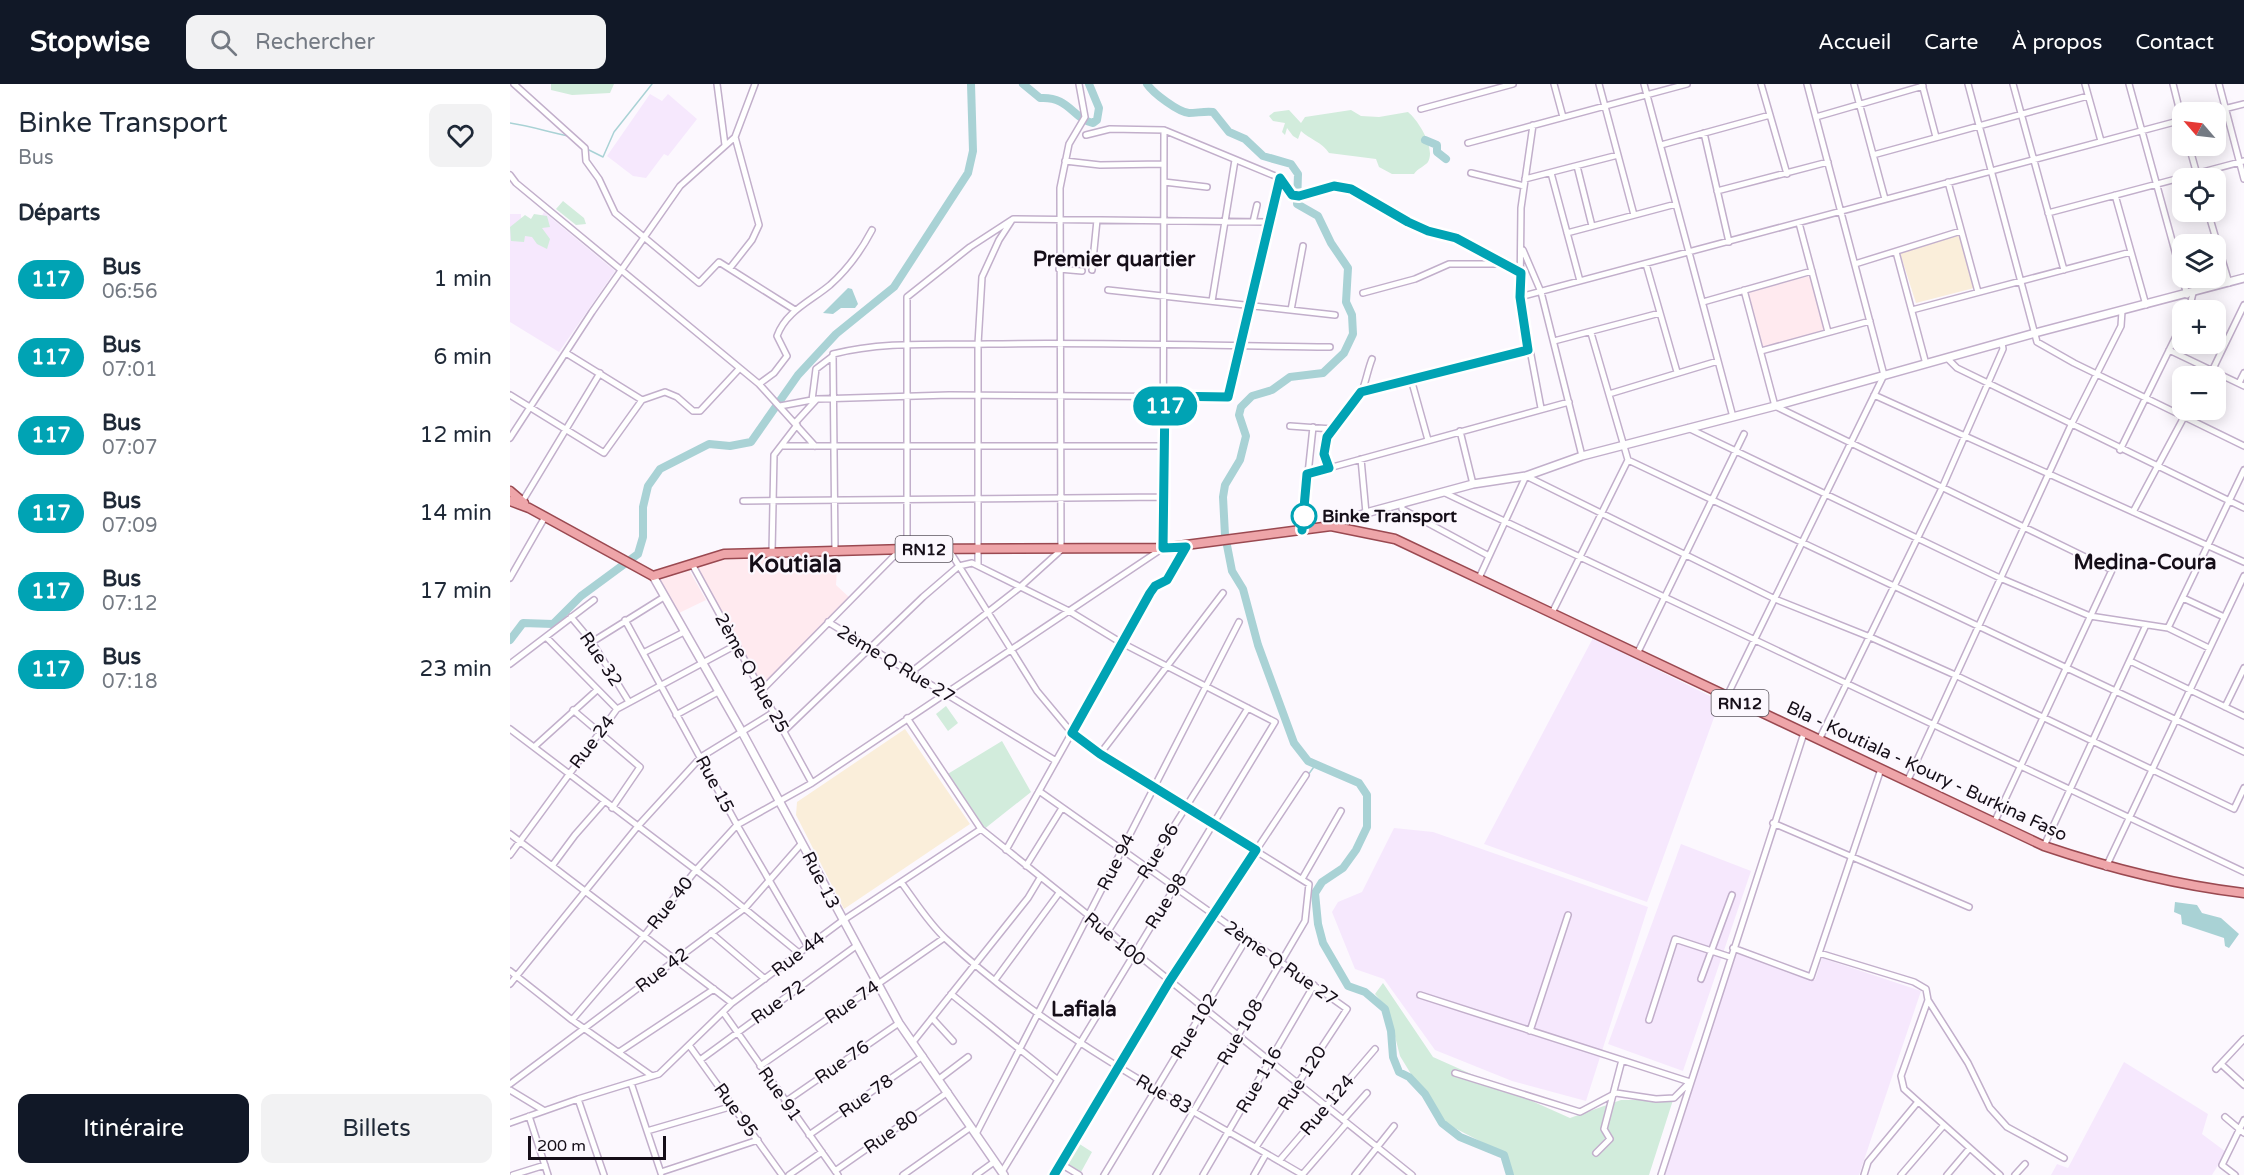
<!DOCTYPE html>
<html lang="fr">
<head>
<meta charset="utf-8">
<style>
	body { margin:0; font-family:"Varela Round",sans-serif; background:#f2f2f3; color:#1f2937; height:100vh; display:flex; flex-direction:column; font-size:22px; white-space:nowrap }
	* { box-sizing:border-box; margin:0 }
	p { font-size:20px; color:#747a83 }
	.icon { flex:none; width:33px; height:33px; fill:none; stroke:currentColor; stroke-width:2; stroke-linecap:round; stroke-linejoin:round }
	.map { position:relative; flex:1; overflow:hidden }
	.details { display:flex; flex-direction:column; background:#fff; width:510px }
	.details>* { flex:none }
	.badge { padding:0 12px; border-radius:20px; font-size:21px; line-height:39px }
	.needle { width:39px; rotate:298deg }
	.tools { position:absolute; left:1662px; top:18px; display:grid; gap:12px }
	.tools a { display:grid; place-items:center; width:54px; height:54px; border-radius:12px; background:#fff; box-shadow:0 3px 15px #0003; font-size:30px }
	.scale { position:absolute; left:18px; bottom:15px; width:138px; box-sizing:border-box; padding-left:6px; border:3px solid #150e18; border-top:0; font-size:16px; line-height:21px; white-space:nowrap; color:#150e18; -webkit-text-stroke:4px #fcf8fe; paint-order:stroke }
	.map>.badge { position:absolute; translate:-50% -50%; box-shadow:0 0 0 3px #fff }
	h2 { padding:0 18px; font-size:22px; line-height:54px }
	.round { display:grid; place-items:center; flex:none; width:63px; height:63px; border-radius:12px; background:#f2f2f3 }
	.headline { display:flex; align-items:center; justify-content:space-between; height:102px; padding:0 18px }
	h1 { font-size:28px; font-weight:600; line-height:45px }
	.cta { display:flex; gap:12px; margin-top:auto; padding:12px 18px }
	.cta a { flex:1; height:69px; border-radius:12px; background:#111827; color:#fff; font-size:24px; font-weight:600; line-height:69px; text-align:center }
	.cta a+a { background:#f2f2f3; color:#1f2937 }
	ul { padding:0; list-style:none }
	li { display:flex; align-items:center; gap:18px; height:78px; padding:0 18px }
	li div { flex:1 }
	li b { display:block; font-size:22px }
	li em { font-style:normal }
	li .badge { min-width:66px; font-weight:700; text-align:center }
	header { display:flex; align-items:center; gap:36px; box-sizing:border-box; height:84px; padding:0 30px; background:#111827; color:#fff }
	header strong { font-size:28px }
	nav { display:flex; gap:33px; margin-inline-start:auto; font-size:21px }
	.search { width:420px; height:54px; background:#f2f2f3; display:flex; align-items:center; gap:15px; box-sizing:border-box; padding:0 21px; border-radius:12px; color:#747a83; font-size:22px }
	main { display:flex; flex:1; min-height:0 }
	.map>svg:first-child { display:block }
</style>
</head>
<body>
<header>
<strong>Stopwise</strong>
<div class="search"><svg class="icon" aria-label="search" viewBox="0 0 24 24"><circle cx="10" cy="10" r="6"/><path d="M15 15l6 6"/></svg>Rechercher</div>
<nav><a>Accueil</a><a>Carte</a><a>À propos</a><a>Contact</a></nav>
</header>
<main>
<section class="details">
<div class="headline"><div><h1>Binke Transport</h1><p>Bus</p></div><a class="round"><svg class="icon" aria-label="heart" viewBox="0 0 24 24"><path d="M12 20l-8-8c-3-5 5-10 8-4 3-6 11-1 8 4z"/></svg></a></div>
<h2>Départs</h2>
<ul>
<li><span class="badge" style="background:#00a3b4;color:#fff">117</span><div><b>Bus</b><p>06:56</p></div><em>1 min</em></li>
<li><span class="badge" style="background:#00a3b4;color:#fff">117</span><div><b>Bus</b><p>07:01</p></div><em>6 min</em></li>
<li><span class="badge" style="background:#00a3b4;color:#fff">117</span><div><b>Bus</b><p>07:07</p></div><em>12 min</em></li>
<li><span class="badge" style="background:#00a3b4;color:#fff">117</span><div><b>Bus</b><p>07:09</p></div><em>14 min</em></li>
<li><span class="badge" style="background:#00a3b4;color:#fff">117</span><div><b>Bus</b><p>07:12</p></div><em>17 min</em></li>
<li><span class="badge" style="background:#00a3b4;color:#fff">117</span><div><b>Bus</b><p>07:18</p></div><em>23 min</em></li>
</ul>
<div class="cta"><a>Itinéraire</a><a>Billets</a></div>
</section>
<div class="map">
<svg width="1734" height="1091" viewBox="0 0 1734 1091">
	<rect width="100%" height="100%" fill="#fcf8fe"/>
	<path fill="#ffeaef" d="M 1300,192 L 1315,247 L 1253,263 L 1238,207 Z
		M 328,471 L 326,501 L 340,514 L 252,604 L 186,482 L 214,473 Z
		M 178,484 L 196,516 L 169,529 L 150,496 Z"/>
	<path fill="#f6e8fd" d="M 140,10 L 152,17 L 158,10 L 187,35 L 158,72 L 154,70 L 136,94 L 123,92 L 97,72 Z
		M 34,128 L 105,187 L 49,268 L 0,238 L 0,130 L 11,130 L 11,136 L 29,137 Z
		M 1083,554 L 1210,617 L 1137,818 L 974,760 Z
		M 884,744 L 923,748 L 1138,823 L 1076,1017 L 1002,997 L 925,966 L 874,895 L 845,885 L 822,828 L 828,818 L 852,808 Z
		M 1171,760 L 1241,787 L 1173,987 L 1098,960 Z
		M 1225,869 L 1305,896 L 1312,874 L 1411,907 L 1349,1091 L 1154,1091 Z
		M 1614,978 L 1698,1030 L 1692,1050 L 1716,1068 L 1702,1091 L 1541,1091 L 1547,1080 L 1558,1084 Z"/>
	<path fill="#faeeda" d="M 1450,151 L 1464,204 L 1406,219 L 1390,169 Z
		M 395,645 L 460,740 L 334,825 L 286,731 L 287,718 Z"/>
	<path fill="#d2ecdc" d="M 41,0 L 104,0 L 100,9 L 62,11 L 41,6 Z
		M 779,26 L 791,39 L 795,33 L 841,26 L 851,32 L 869,33 L 898,28 C 908,36 926,64 918,78 C 915,82 907,85 904,90 L 882,90 L 869,83 L 866,75 L 819,69 C 812,58 799,55 791,47 L 788,55 L 783,52 L 777,44 L 775,51 L 772,48 L 775,39 L 763,37 L 759,32 L 764,28 Z
		M 53,117 L 74,134 L 76,140 L 66,141 L 46,125 Z
		M 24,130 L 37,132 L 40,143 L 32,144 L 40,155 L 37,165 L 27,160 L 22,153 L 15,152 L 14,158 L 1,157 L 0,143 L 15,131 L 21,135 Z
		M 436,622 L 448,639 L 438,647 L 426,630 Z
		M 492,657 L 521,708 L 473,746 L 436,691 Z
		M 873,899 L 923,973 L 1060,1034 L 1111,1016 L 1163,1016 L 1139,1091 L 1004,1091 L 995,1070 L 929,1036 L 890,972 L 878,925 L 865,910 Z
		M 568,1059 L 582,1068 L 571,1088 L 556,1080 Z"/>
	<path fill="#a9d2d5" d="M 338,204 L 342,205 L 348,220 L 345,224 L 331,224 L 323,230 L 313,229 Z
		M 1665,818 L 1687,821 L 1692,829 L 1711,834 L 1729,850 L 1719,864 L 1715,862 L 1714,854 L 1672,840 L 1671,831 L 1664,828 Z"/>
	<g fill="none" stroke-linecap="round" stroke-linejoin="round">
		<path stroke="#a9d2d5" stroke-width="1.5" d="M 0,39 C 21,42 38,48 58,52
			M 77,65 L 93,73 L 104,48 L 142,0
			M 798,691 L 806,680
			M 554,1080 L 590,1019
			M 548,1091 L 552,1084"/>
		<path stroke="#a9d2d5" stroke-width="8" d="M 513,0 L 530,14 C 559,12 563,35 583,39 L 587,36 L 589,24 L 579,0
			M 637,0 C 643,9 668,28 679,29 C 687,29 695,27 703,28 L 719,48 L 735,55 L 753,72 L 781,80 L 788,90 L 787,120 L 808,132 L 821,159 L 838,184 L 836,218 L 842,231 L 843,250 L 834,269 L 813,289 L 780,293 L 762,306 L 742,312 L 731,323 L 729,331 L 736,352 L 730,376 L 715,401 L 713,413 L 715,451 L 722,487 L 733,505 L 748,561 L 784,659 L 798,677 L 849,699 L 857,711 L 857,743 L 846,766 L 833,784 L 812,798 L 805,809 L 808,840 L 813,859 L 838,902 L 855,908 L 875,925 L 881,947 L 883,973 L 889,988 L 899,993 L 915,1010 L 932,1039 L 950,1053 L 994,1071 L 1000,1091
			M 915,56 L 927,61 L 927,68 L 936,75
			M 0,556 L 13,539 L 43,540 L 71,512 L 128,470 L 133,453 L 133,423 L 138,402 L 150,385 L 199,360 L 220,362 L 241,358 L 288,291 L 326,250 L 384,203 L 458,89 L 463,67 L 461,0"/>
		<defs>
			<path id="minor" d="M 4,0 L 75,64 L 76,77 L 89,95 L 105,129 L 189,199 L 209,178 L 285,226
				M 207,0 L 215,61
				M 1044,0 L 1053,33
				M 1089,0 L 1124,131
				M 1134,0 L 1223,333
				M 1251,0 L 1277,90
				M 1344,0 L 1375,115
				M 1412,0 L 1426,53
				M 1458,0 L 1527,258 L 1564,279 L 1734,362
				M 1503,0 L 1554,186
				M 1575,0 L 1591,57
				M 1619,0 L 1677,211
				M 1663,0 L 1672,36
				M 1709,0 L 1734,95
				M 911,25 L 1003,0
				M 1702,28 L 1734,20
				M 1306,33 L 1413,2
				M 1023,41 L 1011,124 L 1010,213 L 1031,324
				M 1194,49 L 1219,158
				M 576,51 L 600,45 L 654,46 L 770,94 L 781,111 L 789,112 L 824,102 L 841,105 L 898,138 L 918,147 L 946,154 L 1011,189
				M 958,59 L 1177,0
				M 1151,61 L 1260,31
				M 1679,62 L 1688,94
				M 1363,71 L 1578,12
				M 555,77 L 590,81 L 654,80
				M 1067,82 L 1082,142
				M 961,89 L 1014,102
				M 1041,89 L 1070,197
				M 0,91 L 6,99 L 249,300 L 305,362
				M 1015,95 L 1108,71
				M 654,98 L 697,103
				M 1438,98 L 1468,208
				M 1207,107 L 1318,78
				M 1605,111 L 1636,221
				M 1698,128 L 1719,199
				M 1538,129 L 1734,77
				M 743,138 L 747,121
				M 1289,139 L 1318,248
				M 1057,149 L 1166,120
				M 1013,166 L 1031,208 L 1072,372
				M 1386,168 L 1416,280
				M 1136,180 L 1167,288
				M 1345,180 L 1451,147
				M 220,184 L 242,156 L 249,141 L 225,53
				M 549,185 L 572,187
				M 582,186 L 587,136
				M 598,206 L 825,231
				M 1234,206 L 1265,322 L 1602,486 L 1484,739
				M 853,209 L 905,195 L 939,180 L 990,180
				M 1010,213 L 1672,36
				M 702,217 L 725,76
				M 1193,218 L 1302,187
				M 781,226 L 793,162
				M 1402,226 L 1621,168
				M 1679,226 L 1683,209
				M 1044,257 L 1150,229
				M 1659,266 L 1734,302
				M 1251,267 L 1360,237
				M 56,269 L 132,316
				M 1438,275 L 1447,284 L 1734,424
				M 1702,287 L 1734,221
				M 901,295 L 918,356
				M 1729,299 L 1734,289
				M 249,300 L 264,289 L 277,272 L 267,252 C 276,227 301,217 320,201 C 338,185 351,167 362,146
				M 851,308 L 1018,266
				M 1099,310 L 1208,277
				M 0,311 L 94,369 L 132,316 L 155,308 L 167,313 L 183,327 L 190,327 L 229,285
				M 1364,311 L 1734,478
				M 302,316 L 306,285 L 323,272
				M 270,322 L 307,315 L 439,311 L 718,313 L 770,94
				M 285,339 L 306,316
				M 780,342 L 822,345
				M 1178,344 L 1490,494 L 1580,532 L 1658,544
				M 950,347 L 963,400
				M 0,354 L 82,228 L 170,102 L 225,53 L 245,0
				M 272,362 L 654,362
				M 1610,366 L 1672,240
				M 851,375 L 856,429
				M 1118,376 L 1734,668
				M 819,384 C 806,343 837,338 852,307 C 856,297 858,285 862,275
				M 797,390 L 1059,318
				M 933,408 L 1734,788
				M 233,417 L 654,413
				M 12,418 L 90,289
				M 892,419 L 892,425 L 979,472
				M 1623,428 L 1674,333
				M 792,446 L 803,343
				M 397,465 L 397,213 L 460,163 L 503,135 L 759,138
				M 439,466 L 527,607 L 562,649 L 590,670 L 799,800 L 795,837 L 646,1091
				M 325,467 L 323,270 C 374,257 426,261 478,260 C 592,258 706,262 820,263
				M 262,468 L 264,371 L 287,341
				M 182,480 L 302,699
				M 468,480 L 468,260 L 472,193 L 489,156 L 502,136
				M 0,494 L 35,433
				M 969,494 L 1016,392 L 1265,515 L 1360,553 L 1445,591 L 1724,725 L 1734,704
				M 1673,514 L 1714,533
				M 1042,529 L 1118,376 L 1081,249
				M 61,533 L 82,558 L 119,618
				M 115,536 L 227,741 L 298,863
				M 318,538 L 546,677
				M 36,553 L 107,625
				M 82,558 L 154,513
				M 1699,564 L 1658,544 L 1734,386
				M 133,569 L 174,548
				M 1127,570 L 1234,350
				M 1620,577 L 1734,632
				M 0,580 L 84,516
				M 400,589 L 509,504 L 551,466 L 550,104 L 559,60 L 575,33 L 569,0
				M 252,606 L 391,465
				M 1217,612 L 1374,291 L 1297,0
				M 1715,623 L 1734,584
				M 63,626 L 130,683 L 102,724
				M 166,631 L 208,608
				M 397,634 L 471,745 L 902,1091
				M 0,645 L 207,802 L 289,869
				M 275,646 L 413,513 L 449,482 L 462,479 L 559,527 L 610,558 L 765,638 L 492,1088
				M 1309,656 L 1432,404 L 1493,265 L 1492,259
				M 24,663 L 87,606
				M 590,670 L 713,509
				M 1397,698 L 1561,341 L 1611,242 L 1612,227
				M 529,707 L 837,925 L 746,1063
				M 1263,739 L 1459,823
				M 0,750 L 222,919
				M 1534,762 L 1636,541
				M 496,766 L 640,509 L 645,502 L 657,496 L 676,463
				M 0,771 L 107,625 L 226,561
				M 42,782 L 65,751 L 94,718
				M 516,782 L 552,724
				M 1596,783 L 1734,492
				M 792,795 L 831,727
				M 391,798 C 405,817 419,840 436,855 C 541,953 671,1019 793,1091
				M 201,849 L 255,895
				M 597,849 L 738,624
				M 1223,864 L 1301,893 L 1371,685
				M 1309,869 L 1404,898 L 1416,905 L 1418,916 L 1391,992 L 1394,1005 L 1490,1091
				M 0,887 L 62,936 L 142,992
				M 1191,895 L 1222,811
				M 485,896 L 549,809
				M 0,900 L 128,742 L 191,673 L 264,628
				M 441,910 L 548,996
				M 910,911 L 1180,998 L 1164,1014 L 1146,1015 L 1106,1009 L 1070,1028 L 945,989
				M 1418,916 L 1458,979 L 1480,1024 L 1497,1043 L 1554,1074
				M 213,928 L 328,1091
				M 422,934 L 443,957
				M 62,936 L 134,852 L 186,786 L 227,741 L 302,699 L 653,464 L 654,46
				M 1139,936 L 1165,855 L 1220,873
				M 1020,947 L 1058,831
				M 403,958 L 518,814 L 530,794
				M 179,961 L 272,1091
				M 109,968 L 204,905
				M 190,976 L 346,862
				M 1711,980 L 1734,1001
				M 250,982 L 434,854
				M 1706,985 L 1734,955
				M 429,995 L 458,973
				M 121,999 L 151,1089
				M 0,1000 L 235,824 L 292,759
				M 0,1006 L 33,1026
				M 68,1015 L 94,1091
				M 275,1018 L 389,939
				M 19,1032 L 38,1091
				M 1715,1033 L 1734,1049
				M 833,1036 L 857,1009
				M 0,1039 L 68,1015 L 149,990 L 222,919 L 332,837 L 471,745
				M 137,1047 L 223,1022
				M 466,1050 L 729,538
				M 299,1051 L 413,972
				M 1086,1069 L 1100,1055 L 1094,1045 L 1112,976
				M 769,1077 L 865,965
				M 551,1080 L 569,1091
				M 325,1087 L 438,1008
				M 151,1088 L 248,1056
				M 3,1091 L 35,1081
				M 279,1091 L 312,1068
				M 393,1091 L 461,1043
				M 466,1091 L 484,1078
				M 544,1091 L 659,898 L 796,691
				M 594,1091 L 737,854
				M 693,1091 L 804,901
				M 744,1091 L 756,1070
				M 792,1091 L 837,1039
				M 845,1091 L 884,1042
				M 1151,1091 L 1294,649
				M 1354,1091 L 1358,1078 L 1407,1019
				M 1391,1091 L 1434,1041
				M 1437,1091 L 1459,1065
				M 1505,1091 L 1515,1080
				M 1725,1091 L 1712,1081 L 1734,1036"/>
			<path id="tertiary" d="M 821,442 L 856,429 L 963,400 L 1016,392 L 1072,372 L 1265,322 L 1525,249 L 1734,194
				M 143,492 L 232,648 L 389,939 L 494,1091"/>
			<path id="primary" d="M 0,407 L 14,419
				M 0,417 L 19,424 L 143,492 L 214,470 L 397,465 L 653,464 L 821,442 L 885,455 L 1534,762 C 1599,784 1666,801 1734,809"/>
		</defs>
		<use href="#minor" stroke="#c2afcb" stroke-width="8"/>
		<use href="#tertiary" stroke="#c2afcb" stroke-width="10"/>
		<use href="#primary" stroke="#9a4951" stroke-width="11"/>
		<use href="#minor" stroke="#fff" stroke-width="5"/>
		<use href="#tertiary" stroke="#fff" stroke-width="7"/>
		<use href="#primary" stroke="#eea5a9" stroke-width="8"/>
	</g>
	<g fill="none" stroke-linecap="round" stroke-linejoin="round">
		<defs>
			<path id="line" d="M 544,1091 L 659,898 L 746,766 L 590,670 L 562,649 L 640,509 L 645,502 L 657,496 L 676,463 L 653,464 L 655,312 L 718,313 L 770,94 L 782,111 L 789,112 L 824,102 L 841,105 L 898,138 L 918,147 L 946,154 L 1011,189 L 1010,213 L 1018,266 L 851,308 L 817,353 L 814,370 L 819,384 L 797,390 L 792,446"/>
		</defs>
		<use href="#line" stroke="#fff" stroke-width="14"/>
		<use href="#line" stroke="#00a3b4" stroke-width="9"/>
	</g>
	<circle fill="#fff" stroke="#00a3b4" stroke-width="3" cx="794" cy="432" r="12"/>
	<g text-anchor="middle" stroke-width="4.5" stroke-linejoin="round" paint-order="stroke">
		<g fill="#fcf8fe" stroke="#5a545d" stroke-width="1.5">
			<rect x="385.5" y="452" width="57" height="26" rx="4.5"/>
			<rect x="1201.5" y="606" width="57" height="26" rx="4.5"/>
		</g>
		<g font-size="16" font-weight="bold" fill="#150e18">
			<text x="414" y="471">RN12</text>
			<text x="1230" y="625">RN12</text>
		</g>
		<g font-size="18" font-weight="bold" fill="#150e18" stroke="#fcf8fe" text-anchor="start">
			<text x="812" y="438">Binke Transport</text>
		</g>
		<g font-size="18" fill="#150e18" stroke="#fcf8fe">
			<text transform="translate(91 575) rotate(56)" y="6">Rue 32</text>
			<text transform="translate(386 580) rotate(31)" y="6">2ème Q Rue 27</text>
			<text transform="translate(242 589) rotate(61)" y="6">2ème Q Rue 25</text>
			<text transform="translate(82 658) rotate(-53)" y="6">Rue 24</text>
			<text transform="translate(1417 687) rotate(25)" y="6">Bla - Koutiala - Koury - Burkina Faso</text>
			<text transform="translate(205 700) rotate(62)" y="6">Rue 15</text>
			<text transform="translate(648 767) rotate(-58)" y="6">Rue 96</text>
			<text transform="translate(606 778) rotate(-63)" y="6">Rue 94</text>
			<text transform="translate(311 796) rotate(63)" y="6">Rue 13</text>
			<text transform="translate(656 817) rotate(-58)" y="6">Rue 98</text>
			<text transform="translate(160 819) rotate(-52)" y="6">Rue 40</text>
			<text transform="translate(605 855) rotate(39)" y="6">Rue 100</text>
			<text transform="translate(288 870) rotate(-37)" y="6">Rue 44</text>
			<text transform="translate(771 879) rotate(35)" y="6">2ème Q Rue 27</text>
			<text transform="translate(152 886) rotate(-37)" y="6">Rue 42</text>
			<text transform="translate(268 918) rotate(-36)" y="6">Rue 72</text>
			<text transform="translate(342 918) rotate(-35)" y="6">Rue 74</text>
			<text transform="translate(684 942) rotate(-59)" y="6">Rue 102</text>
			<text transform="translate(730 948) rotate(-60)" y="6">Rue 108</text>
			<text transform="translate(332 978) rotate(-35)" y="6">Rue 76</text>
			<text transform="translate(792 994) rotate(-57)" y="6">Rue 120</text>
			<text transform="translate(749 996) rotate(-60)" y="6">Rue 116</text>
			<text transform="translate(270 1010) rotate(55)" y="6">Rue 91</text>
			<text transform="translate(654 1010) rotate(30)" y="6">Rue 83</text>
			<text transform="translate(356 1012) rotate(-35)" y="6">Rue 78</text>
			<text transform="translate(817 1021) rotate(-50)" y="6">Rue 124</text>
			<text transform="translate(226 1026) rotate(54)" y="6">Rue 95</text>
			<text transform="translate(381 1048) rotate(-35)" y="6">Rue 80</text>
		</g>
		<g font-size="21" font-weight="bold" fill="#150e18" stroke="#fcf8fe">
			<text x="604" y="182">Premier quartier</text>
			<text x="1635" y="485">Medina-Coura</text>
			<text x="574" y="932">Lafiala</text>
		</g>
		<g font-size="24" font-weight="bold" fill="#150e18" stroke="#fcf8fe">
			<text x="285" y="488">Koutiala</text>
		</g>
	</g>
</svg>
<div class="tools">
<a><svg class="needle" viewBox="-14 -14 28 28"><path d="M0-13l5 13h-10z" fill="#e53935"/><path d="M0 13l5-13h-10z" fill="#747a83"/></svg></a>
<a><svg class="icon" aria-label="locate" viewBox="0 0 24 24"><circle cx="12" cy="12" r="6"/><path d="M12 2v4M12 18v4M2 12h4M18 12h4"/></svg></a>
<a><svg class="icon" aria-label="layers" viewBox="0 0 24 24"><path d="M12 4l9 5-9 5-9-5zM3 14l9 5 9-5"/></svg></a>
<a>+</a>
<a>−</a>
</div>
<div class="scale">200 m</div>
<b class="badge" style="left:655px;top:322px;background:#00a3b4;color:#fff">117</b>
</div>
</main>
</body>
</html>
